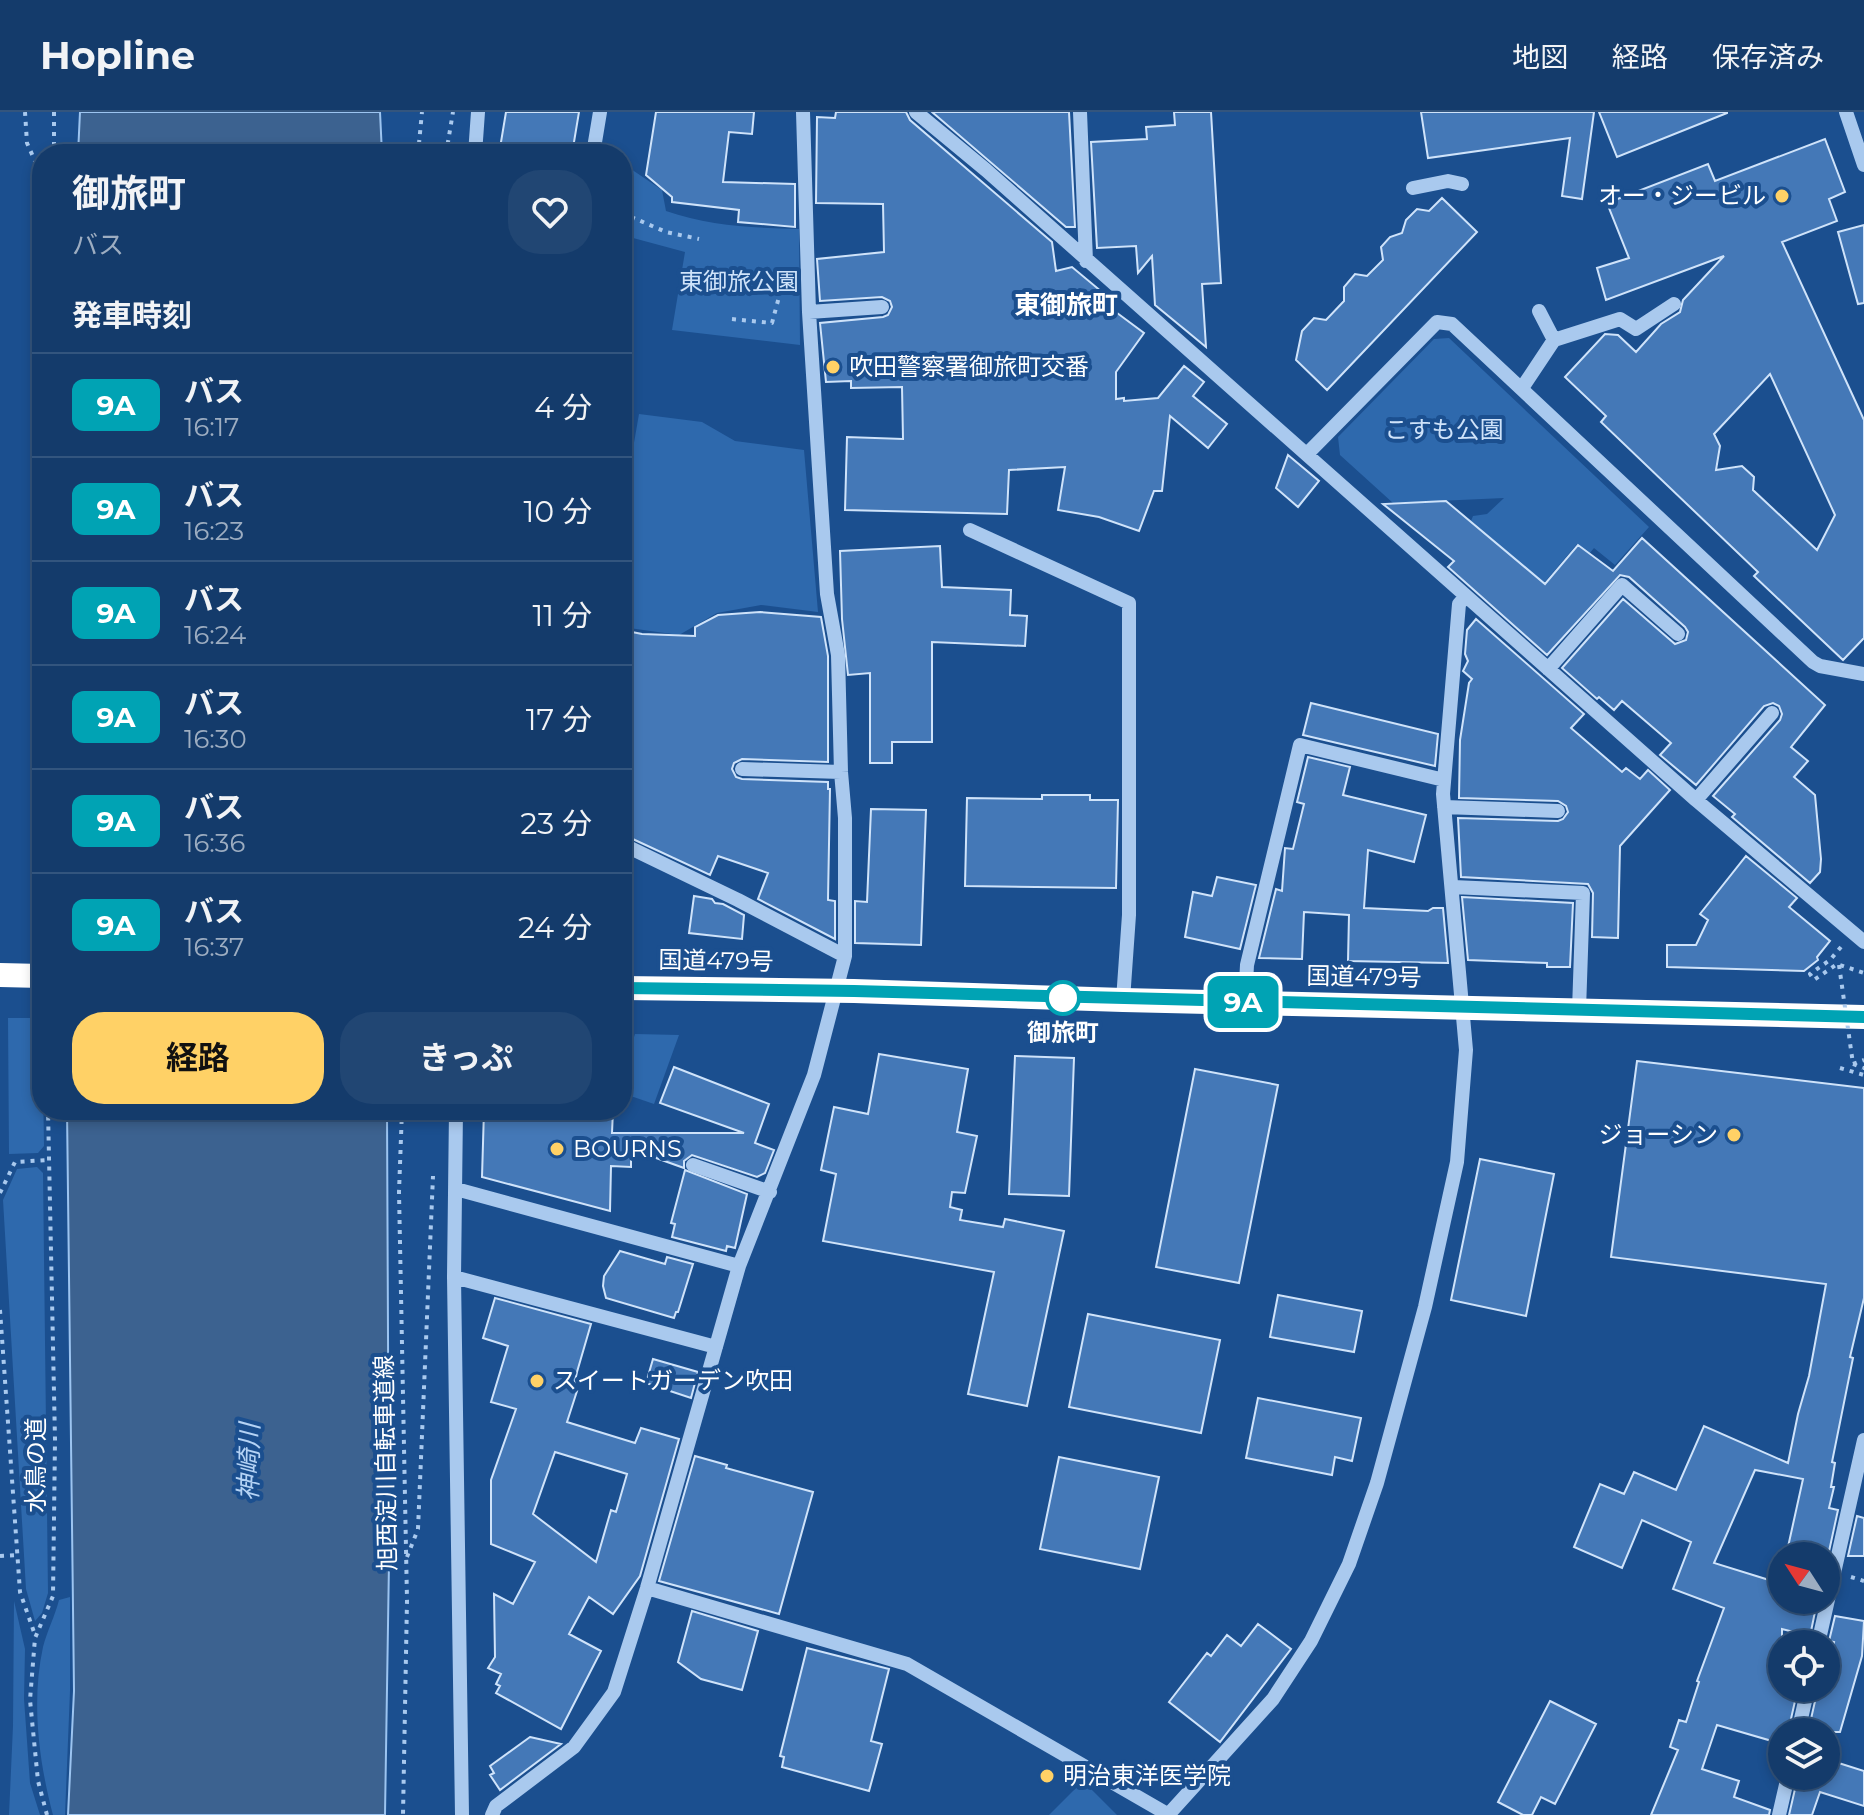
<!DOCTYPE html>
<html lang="ja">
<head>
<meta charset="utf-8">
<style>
	body { margin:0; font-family:Montserrat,"Noto Sans JP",sans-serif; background:#214673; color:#f1f3f6; height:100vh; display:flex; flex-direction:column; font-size:30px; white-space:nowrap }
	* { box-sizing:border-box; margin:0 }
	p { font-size:26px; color:#9dadc1 }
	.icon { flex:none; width:44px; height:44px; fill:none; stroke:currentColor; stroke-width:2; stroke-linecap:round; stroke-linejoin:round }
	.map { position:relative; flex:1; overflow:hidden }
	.side { position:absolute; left:32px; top:32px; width:600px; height:976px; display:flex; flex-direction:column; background:#143b6b; border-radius:32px; box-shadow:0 4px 12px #0003,0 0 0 2px #33557e }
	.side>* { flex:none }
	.badge { padding:0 16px; border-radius:12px; font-size:28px; line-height:52px }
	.needle { width:52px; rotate:306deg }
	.buttons { position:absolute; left:1768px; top:1430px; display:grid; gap:16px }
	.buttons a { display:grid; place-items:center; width:72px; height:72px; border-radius:50%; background:#143b6b; box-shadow:0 4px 12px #0003,0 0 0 2px #33557e; font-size:40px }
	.map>.badge { position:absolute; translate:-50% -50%; box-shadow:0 0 0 4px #fff }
	h2 { padding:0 40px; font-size:30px; line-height:72px }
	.round { display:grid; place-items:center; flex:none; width:84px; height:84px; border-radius:32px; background:#214673 }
	.head { display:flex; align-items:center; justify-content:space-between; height:136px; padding:0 40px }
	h1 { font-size:38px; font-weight:700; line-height:60px }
	.button { display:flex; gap:16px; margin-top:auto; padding:16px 40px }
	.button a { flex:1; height:92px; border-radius:32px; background:#ffd166; color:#111; font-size:32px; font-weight:700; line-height:92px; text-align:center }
	.button a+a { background:#214673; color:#f1f3f6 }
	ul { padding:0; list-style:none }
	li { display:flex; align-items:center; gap:24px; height:104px; padding:0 40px; border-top:2px solid #33557e }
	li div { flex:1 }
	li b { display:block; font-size:30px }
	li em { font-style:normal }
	li .badge { min-width:88px; font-weight:700; text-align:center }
	header { display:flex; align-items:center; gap:48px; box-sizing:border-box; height:112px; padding:0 40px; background:#143b6b; border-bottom:2px solid #33557e }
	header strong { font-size:38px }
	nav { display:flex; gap:44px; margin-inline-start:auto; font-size:28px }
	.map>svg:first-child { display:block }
</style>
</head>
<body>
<header>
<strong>Hopline</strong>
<nav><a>地図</a><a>経路</a><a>保存済み</a></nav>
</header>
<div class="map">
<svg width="1864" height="1703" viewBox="0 0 1864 1703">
	<rect width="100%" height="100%" fill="#1b4f8f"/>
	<path fill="#2e69ad" d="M 622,51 L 662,78 L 666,99 C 709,114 754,116 799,117 L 800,233 L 672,218 L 685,140 L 622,123 Z
		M 1449,226 L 1649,415 L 1615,453 L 1594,436 L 1589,442 L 1577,432 L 1544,471 L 1471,409 L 1473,404 L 1487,402 L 1504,386 L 1393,391 L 1340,343 L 1338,325 L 1434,227 Z
		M 639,302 L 702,310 L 735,329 L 804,338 L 818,500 L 761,493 L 717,501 L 679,523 L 622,515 L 622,400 Z
		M 8,906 L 42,906 L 44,1034 L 38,1041 L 9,1042 Z
		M 635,922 L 679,923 L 654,992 L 622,981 L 622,963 Z
		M 37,1055 L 43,1061 L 48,1481 L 42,1501 L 35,1509 L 26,1477 L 3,1088 L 17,1057 Z
		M 70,1485 L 70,1579 L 65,1703 L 53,1703 C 39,1650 31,1590 43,1535 C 47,1519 55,1504 59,1488 Z
		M 14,1489 L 25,1537 L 24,1587 L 30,1671 L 40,1703 L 9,1703 L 13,1614 Z
		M 1083,1669 L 1117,1703 L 1049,1703 Z"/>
	<path fill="#3c6290" stroke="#9cc4f0" stroke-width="2" d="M 80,0 L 380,0 L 382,42 L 78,42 Z
		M 67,998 L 387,998 L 389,1450 L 385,1703 L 68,1703 L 74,1579 Z"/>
	<path fill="#4478b7" stroke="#cfe3fa" stroke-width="2" fill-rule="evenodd" d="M 506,0 L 579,0 L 572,42 L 499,42 Z
		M 656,0 L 754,0 L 752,22 L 729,20 L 723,70 L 795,72 L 795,115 L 738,110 L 739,98 L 672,90 L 672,85 L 646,63 Z
		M 836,0 L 906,0 L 910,8 L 1052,130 L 1056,159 L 1072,155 L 1114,190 L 1109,195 L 1144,221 L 1116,260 L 1116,287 L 1124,286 L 1124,289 L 1158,286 L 1184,254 L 1204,270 L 1193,284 L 1227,312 L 1208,336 L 1170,304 L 1162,379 L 1154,379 L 1139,419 L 1099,405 L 1058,398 L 1065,355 L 1009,358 L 1007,402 L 845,398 L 847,325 L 903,327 L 902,275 L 851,276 L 851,269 L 826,270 L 820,211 L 883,205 L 888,203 L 892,195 L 890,189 L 882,185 L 820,189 L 817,147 L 884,140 L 883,92 L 816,91 L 817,5 L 835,6 Z
		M 932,0 L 1069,0 L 1075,115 L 1066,115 Z
		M 1174,0 L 1211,0 L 1221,171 L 1202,172 L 1206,235 L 1155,193 L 1152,144 L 1138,161 L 1136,134 L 1097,136 L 1091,30 L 1147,27 L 1146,15 L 1175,13 Z
		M 1421,0 L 1594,0 L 1582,87 L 1562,84 L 1570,26 L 1428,46 Z
		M 1599,0 L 1727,0 L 1727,1 L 1617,45 Z
		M 1825,27 L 1845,80 L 1829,87 L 1837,109 L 1782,130 L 1864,308 L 1864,526 L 1843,548 L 1754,464 L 1758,460 L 1601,310 L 1606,304 L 1565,265 L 1605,222 L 1618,223 L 1636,240 L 1661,212 L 1680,200 L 1683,188 L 1724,144 L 1606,188 L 1597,156 L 1629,146 L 1607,91 L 1708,52 L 1715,69 ZM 1770,262 L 1835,403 L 1817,438 L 1753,378 L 1754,365 L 1742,354 L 1716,358 L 1720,334 L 1714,322 Z
		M 1442,86 L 1477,120 L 1327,278 L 1296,248 L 1302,219 L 1314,206 L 1326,208 L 1344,189 L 1344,175 L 1355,162 L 1367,164 L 1383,148 L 1381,135 L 1390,125 L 1402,121 L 1406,108 L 1417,97 L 1429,99 Z
		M 1864,113 L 1864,191 L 1858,192 L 1838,120 Z
		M 1288,343 L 1319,369 L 1298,395 L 1276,376 Z
		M 1446,389 L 1545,472 L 1578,433 L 1613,459 L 1642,426 L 1825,593 L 1791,635 L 1808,649 L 1794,665 L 1815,683 L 1821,747 L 1820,760 L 1810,771 L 1732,705 L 1735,702 L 1713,684 L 1780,608 L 1782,602 L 1779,594 L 1773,591 L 1764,594 L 1696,673 L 1660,643 L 1671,631 L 1622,589 L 1614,598 L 1599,585 L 1597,587 L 1562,556 L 1623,487 L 1675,532 L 1686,528 L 1688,520 L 1685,515 L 1629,465 L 1620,463 L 1547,543 L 1448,455 L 1454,449 L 1383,392 Z
		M 940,434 L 942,475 L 1011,478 L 1010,503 L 1027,504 L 1025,534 L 932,530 L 932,630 L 892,630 L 892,651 L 870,651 L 870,561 L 848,563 L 842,507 L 840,439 Z
		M 760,500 L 821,505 L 828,544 L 828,650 L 742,647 L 734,651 L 732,657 L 736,665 L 742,667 L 828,670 L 828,677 L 830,677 L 828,788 L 835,789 L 835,827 L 758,787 L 768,761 L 718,744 L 710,763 L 622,722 L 622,666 L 629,630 L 622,629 L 622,518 L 642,522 L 695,524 L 695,515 L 718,503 Z
		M 1476,507 L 1584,602 L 1571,616 L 1622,660 L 1626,656 L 1640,667 L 1648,658 L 1670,678 L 1620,734 L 1618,826 L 1592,825 L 1593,781 L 1588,772 L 1461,765 L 1458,706 L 1558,709 L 1563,707 L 1568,700 L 1566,694 L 1558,689 L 1459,686 L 1460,628 L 1469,571 L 1472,567 L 1463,559 L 1468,549 L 1465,542 L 1467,518 Z
		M 1311,591 L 1438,622 L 1435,654 L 1303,623 Z
		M 1308,645 L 1350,655 L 1343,683 L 1426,703 L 1414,750 L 1368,738 L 1364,796 L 1428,799 L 1433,796 L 1443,796 L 1448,851 L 1348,849 L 1349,803 L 1304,800 L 1302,847 L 1259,846 L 1276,777 L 1282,779 L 1285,736 L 1293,737 L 1304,692 L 1297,690 Z
		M 1042,683 L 1090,683 L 1090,688 L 1118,688 L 1116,776 L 965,774 L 967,686 L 1042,687 Z
		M 871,697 L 926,698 L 921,833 L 855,831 L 855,789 L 867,790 Z
		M 1746,744 L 1797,786 L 1789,795 L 1830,829 L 1817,845 L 1818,848 L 1804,859 L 1667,855 L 1667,833 L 1696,833 L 1708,808 L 1700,802 Z
		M 1217,765 L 1256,773 L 1240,837 L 1185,825 L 1193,780 L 1212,784 Z
		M 694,784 L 712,787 L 715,791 L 723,792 L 744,803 L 742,827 L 689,821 Z
		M 1462,785 L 1573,791 L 1570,855 L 1547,855 L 1547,851 L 1468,848 Z
		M 879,942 L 968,957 L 957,1020 L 977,1024 L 965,1081 L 952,1080 L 950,1095 L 962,1098 L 960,1108 L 1003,1115 L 1005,1107 L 1064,1119 L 1027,1294 L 968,1282 L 994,1160 L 823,1129 L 836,1062 L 821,1058 L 834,995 L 868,1002 Z
		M 1015,944 L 1074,946 L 1069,1084 L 1009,1082 Z
		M 1637,949 L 1864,976 L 1864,1186 L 1850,1245 L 1853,1246 L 1832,1350 L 1835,1351 L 1831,1375 L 1834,1375 L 1829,1396 L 1838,1398 L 1828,1444 L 1786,1444 L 1803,1367 L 1755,1358 L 1714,1451 L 1782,1472 L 1782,1488 L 1816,1495 L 1810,1524 L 1782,1517 L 1782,1576 L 1798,1576 L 1788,1620 L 1782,1620 L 1782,1632 L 1717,1613 L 1702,1657 L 1739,1669 L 1734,1685 L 1770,1698 L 1769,1703 L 1651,1703 L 1678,1638 L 1670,1635 L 1679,1608 L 1686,1610 L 1699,1570 L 1697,1569 L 1724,1496 L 1673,1477 L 1691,1430 L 1642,1408 L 1622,1456 L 1574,1435 L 1600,1372 L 1624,1382 L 1634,1360 L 1676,1378 L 1704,1314 L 1788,1351 L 1798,1302 L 1809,1264 L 1826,1172 L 1611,1145 Z
		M 674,955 L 769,992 L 755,1031 L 774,1038 L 765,1061 L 757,1065 L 692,1043 L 684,1049 L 684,1056 L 631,1037 L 631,1055 L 611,1054 L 610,1099 L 482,1065 L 484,998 L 613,998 L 612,1021 L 744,1021 L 660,991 Z
		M 1195,957 L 1278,973 L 1239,1171 L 1156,1155 Z
		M 1480,1047 L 1554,1062 L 1526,1204 L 1451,1188 Z
		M 685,1058 L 747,1082 L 735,1136 L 727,1134 L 726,1139 L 672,1125 L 675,1112 L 671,1111 Z
		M 620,1139 L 665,1152 L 667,1145 L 693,1152 L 678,1200 L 676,1200 L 674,1206 L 606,1186 L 603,1174 L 604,1164 Z
		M 1278,1183 L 1362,1199 L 1354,1240 L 1270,1225 Z
		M 495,1186 L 591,1212 L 577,1260 L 573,1278 L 577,1279 L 567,1310 L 635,1331 L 641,1316 L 679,1327 L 640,1464 L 613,1502 L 589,1485 L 569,1522 L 601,1539 L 561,1617 L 496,1581 L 500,1574 L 496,1572 L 501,1562 L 488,1556 L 495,1545 L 494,1482 L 513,1492 L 535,1450 L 491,1432 L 491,1368 L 516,1297 L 491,1290 L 508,1234 L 483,1226 ZM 555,1340 L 627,1362 L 616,1400 L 611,1398 L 596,1450 L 533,1402 Z
		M 1088,1202 L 1220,1228 L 1201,1321 L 1069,1295 Z
		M 653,1247 L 698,1260 L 691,1286 L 646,1271 Z
		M 1258,1286 L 1361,1306 L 1352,1349 L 1335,1345 L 1332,1363 L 1246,1346 Z
		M 695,1344 L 727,1353 L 726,1356 L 813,1380 L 779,1502 L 659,1469 Z
		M 1059,1345 L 1159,1365 L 1140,1457 L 1040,1437 Z
		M 1857,1404 L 1864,1406 L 1864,1444 L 1848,1444 Z
		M 692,1499 L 758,1519 L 742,1578 L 701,1567 L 678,1550 Z
		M 1835,1504 L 1864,1509 L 1862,1544 L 1840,1620 L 1808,1620 L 1818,1576 L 1826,1576 L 1826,1563 L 1834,1530 L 1829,1529 Z
		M 1258,1512 L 1291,1537 L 1220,1630 L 1169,1590 L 1207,1541 L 1211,1544 L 1227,1523 L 1241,1534 Z
		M 807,1536 L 889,1557 L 871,1629 L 882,1632 L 869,1679 L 782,1655 L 784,1645 L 780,1644 Z
		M 1550,1589 L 1596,1612 L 1555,1692 L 1541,1685 L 1532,1703 L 1523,1703 L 1498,1690 Z
		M 530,1625 L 561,1632 L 500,1678 L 490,1663 L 494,1661 L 490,1654 Z
		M 1826,1647 L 1864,1659 L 1864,1694 L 1820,1680 L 1812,1703 L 1789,1703 L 1798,1664 L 1826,1664 Z"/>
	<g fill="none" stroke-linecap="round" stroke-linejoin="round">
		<path stroke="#a9c9ee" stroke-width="4" stroke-dasharray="4 6" stroke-linecap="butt" d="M 25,0 L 27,31 L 42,65
			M 54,0 L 54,42
			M 418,42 L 422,0
			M 446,42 L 453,0
			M 622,101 L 666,120 L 699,127
			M 732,207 L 772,211 L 783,170 L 790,169
			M 1841,835 L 1830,848 L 1810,862 L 1814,868 L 1837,852 L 1864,861
			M 38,839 L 35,823 L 34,592 L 42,575
			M 1853,952 L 1864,948
			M 1840,956 L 1864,963
			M 1863,956 L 1864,956
			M 402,998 L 399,1080 L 407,1488 L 403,1703
			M 0,1081 L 15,1050 L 48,1048
			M 0,1198 L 20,1480 L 35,1523
			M 0,1444 L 18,1443
			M 407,1445 L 418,1417 L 433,1064
			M 1851,1465 L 1864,1469
			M 47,1703 L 38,1669 L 30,1588 L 35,1526 L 53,1484 L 55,1328 L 48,998"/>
		<path stroke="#a9c9ee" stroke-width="14" d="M 916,0 L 986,58 L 1696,688 L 1864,830
			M 1080,0 L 1086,149
			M 1846,0 L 1864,53
			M 475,42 L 478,0
			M 593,42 L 600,0
			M 1413,76 L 1448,69 L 1462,72
			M 809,200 L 882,195
			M 1554,228 L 1620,207 L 1636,217 L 1674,192
			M 1522,276 L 1554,228 L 1539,199
			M 1307,342 L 1437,210 L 1452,212 L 1813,550 L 1820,554 L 1864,562
			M 970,418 L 1129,491 L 1129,803 L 1123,888
			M 1548,557 L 1622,473 L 1678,522
			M 742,657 L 841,660
			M 1696,688 L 1772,601
			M 1444,695 L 1558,699
			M 622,732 L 738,788 L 845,844
			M 1453,775 L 1583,781 L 1579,898
			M 1245,890 L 1247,853 L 1300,633 L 1444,668
			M 456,998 L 454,1165 L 462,1703
			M 693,1053 L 770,1080
			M 456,1077 L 739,1154
			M 454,1165 L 716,1235
			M 647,1476 L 907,1552 L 1169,1703
			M 1818,1532 L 1864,1328
			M 1798,1620 L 1808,1576
			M 492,1703 L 496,1694 L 574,1635 L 614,1580 L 647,1476 L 739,1154 L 814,963 L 845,844 L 845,706 L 841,660 L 838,543 L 827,482 L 809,200 L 803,0
			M 1168,1703 L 1273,1587 L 1311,1529 L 1349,1452 L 1377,1371 L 1425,1195 L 1457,1050 L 1466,938 L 1443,682 L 1459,492 L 1466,484
			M 1779,1703 L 1788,1664"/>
		<path stroke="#fff" stroke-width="24" d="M 622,876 L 854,879 L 1123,888 L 1864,905"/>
		<path stroke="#a9c9ee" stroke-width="4" stroke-dasharray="4 6" stroke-linecap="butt" d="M 1839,853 L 1853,952 L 1863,956"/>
		<path stroke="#fff" stroke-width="24" d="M 0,863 L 42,864"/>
	</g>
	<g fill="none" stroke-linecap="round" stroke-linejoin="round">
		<defs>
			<path id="line" d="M 622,876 L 854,879 L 1864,905"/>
		</defs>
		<use href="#line" stroke="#fff" stroke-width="18"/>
		<use href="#line" stroke="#00a3b4" stroke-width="12"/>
	</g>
	<g fill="#ffd166" stroke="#1b4f8f" stroke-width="3">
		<circle cx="1782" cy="84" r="8"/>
		<circle cx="833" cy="255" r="8"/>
		<circle cx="1734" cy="1023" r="8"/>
		<circle cx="557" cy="1037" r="8"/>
		<circle cx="537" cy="1269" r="8"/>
		<circle cx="1047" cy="1664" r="8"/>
	</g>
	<circle fill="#fff" stroke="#00a3b4" stroke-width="4" cx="1063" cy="886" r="16"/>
	<g text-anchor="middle" stroke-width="8" stroke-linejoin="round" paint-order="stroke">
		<g font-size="24" fill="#fff" stroke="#1b4f8f" text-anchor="start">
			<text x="1766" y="92" text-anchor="end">オー・ジービル</text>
			<text x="849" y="263">吹田警察署御旅町交番</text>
			<text x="1718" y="1031" text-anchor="end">ジョーシン</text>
			<text x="573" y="1045">BOURNS</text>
			<text x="553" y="1277">スイートガーデン吹田</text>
			<text x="1063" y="1672">明治東洋医学院</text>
		</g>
		<g font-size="24" fill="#cfe3fa" stroke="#1b4f8f">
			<text x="739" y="178">東御旅公園</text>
			<text x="1444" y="326">こすも公園</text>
		</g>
		<g font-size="24" fill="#fff" stroke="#1b4f8f">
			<text transform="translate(716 849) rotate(1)" y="8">国道479号</text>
			<text transform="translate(1364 865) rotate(1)" y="8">国道479号</text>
			<text transform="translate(386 1351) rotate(-91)" y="8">旭西淀川自転車道線</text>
			<text transform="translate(36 1353) rotate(-90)" y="8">水鳥の道</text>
		</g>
		<g font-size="24" font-weight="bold" fill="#fff" stroke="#1b4f8f">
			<text x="1063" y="929">御旅町</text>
		</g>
		<g font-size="26" font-weight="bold" fill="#fff" stroke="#1b4f8f">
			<text x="1066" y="202">東御旅町</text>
		</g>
		<g font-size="26" font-style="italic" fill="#b5d3f5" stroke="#1b4f8f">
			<text transform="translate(249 1350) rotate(-89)" y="9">神崎川</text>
		</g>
	</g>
</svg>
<div class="buttons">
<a><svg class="needle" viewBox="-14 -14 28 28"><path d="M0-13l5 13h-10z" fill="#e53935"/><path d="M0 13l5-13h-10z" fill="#9dadc1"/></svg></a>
<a><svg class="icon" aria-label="locate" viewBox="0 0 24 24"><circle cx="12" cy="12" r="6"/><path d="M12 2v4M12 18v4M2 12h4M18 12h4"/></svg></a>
<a><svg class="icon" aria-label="layers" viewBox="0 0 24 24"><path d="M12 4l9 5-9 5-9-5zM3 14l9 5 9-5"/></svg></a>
</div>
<b class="badge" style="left:1243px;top:890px;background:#00a3b4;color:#fff">9A</b>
<section class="side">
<div class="head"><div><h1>御旅町</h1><p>バス</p></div><a class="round"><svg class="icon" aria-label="heart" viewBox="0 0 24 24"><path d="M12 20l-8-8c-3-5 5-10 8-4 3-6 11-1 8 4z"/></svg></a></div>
<h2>発車時刻</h2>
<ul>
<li><span class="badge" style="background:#00a3b4;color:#fff">9A</span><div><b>バス</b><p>16:17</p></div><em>4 分</em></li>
<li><span class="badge" style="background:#00a3b4;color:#fff">9A</span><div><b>バス</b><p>16:23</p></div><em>10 分</em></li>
<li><span class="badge" style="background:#00a3b4;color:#fff">9A</span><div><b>バス</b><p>16:24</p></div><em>11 分</em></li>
<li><span class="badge" style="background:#00a3b4;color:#fff">9A</span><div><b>バス</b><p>16:30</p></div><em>17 分</em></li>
<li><span class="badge" style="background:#00a3b4;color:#fff">9A</span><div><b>バス</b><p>16:36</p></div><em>23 分</em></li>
<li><span class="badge" style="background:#00a3b4;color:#fff">9A</span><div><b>バス</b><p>16:37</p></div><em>24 分</em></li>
</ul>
<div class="button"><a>経路</a><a>きっぷ</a></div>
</section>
</div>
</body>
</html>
